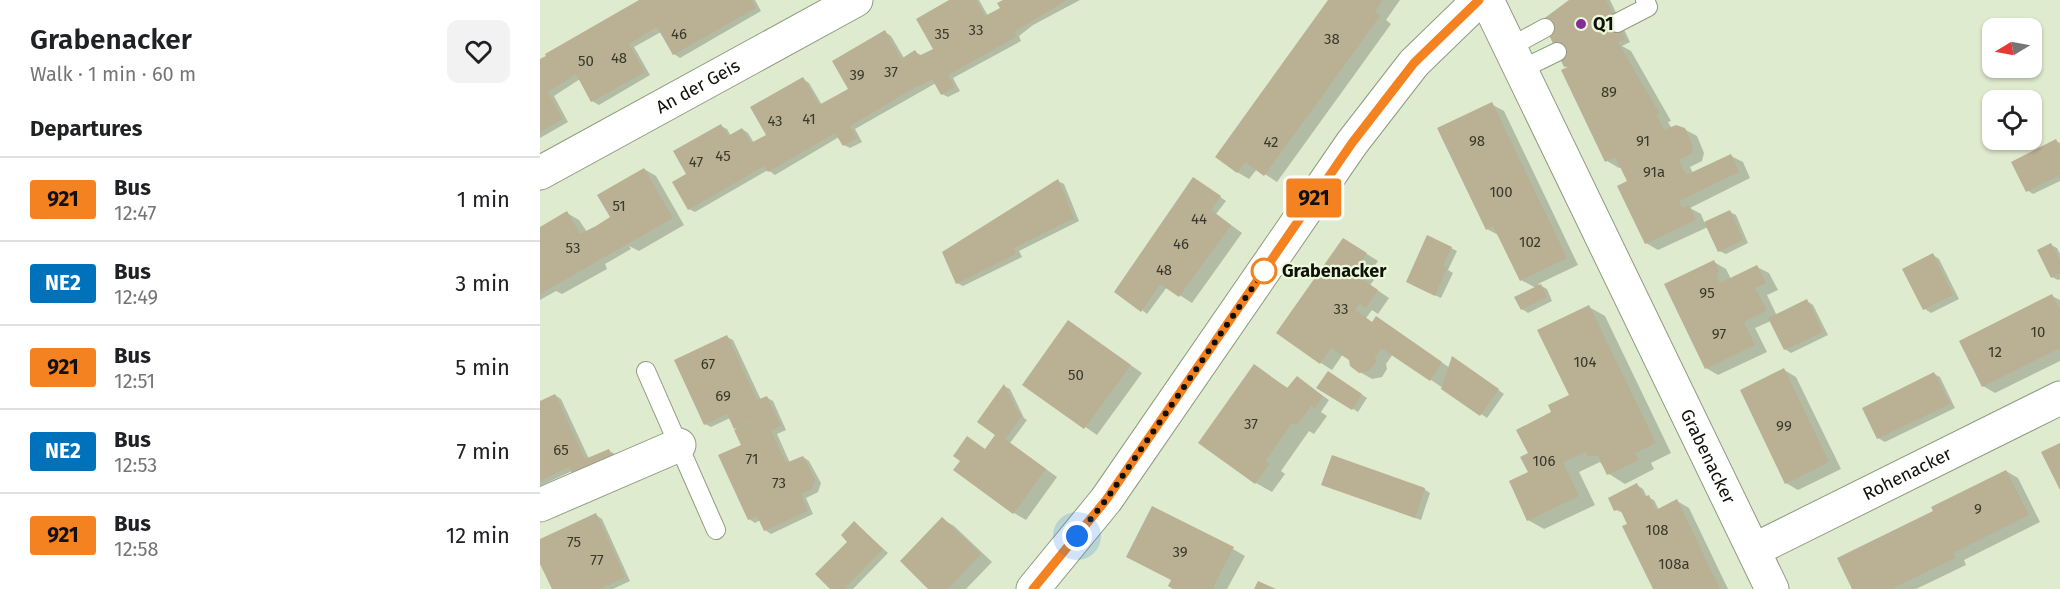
<!DOCTYPE html>
<html lang="en">
<head>
<meta charset="utf-8">
<style>
	body { margin:0; font-family:"Fira Sans",sans-serif; background:#f2f2f2; color:#202124; height:100vh; display:flex; flex-direction:column; font-size:22px; white-space:nowrap }
	* { box-sizing:border-box; margin:0 }
	p { font-size:20px; color:#757577 }
	.icon { flex:none; width:33px; height:33px; fill:none; stroke:currentColor; stroke-width:2; stroke-linecap:round; stroke-linejoin:round }
	.map { position:relative; flex:1; overflow:hidden }
	.drawer { display:flex; flex-direction:column; background:#fff; width:540px }
	.drawer>* { flex:none }
	.badge { padding:0 12px; border-radius:4px; font-size:21px; line-height:39px }
	.needle { width:39px; rotate:260deg }
	.controls { position:absolute; left:1442px; top:18px; display:grid; gap:12px }
	.controls a { display:grid; place-items:center; width:60px; height:60px; border-radius:12px; background:#fff; box-shadow:0 2px 4px #0004; font-size:30px }
	.you { position:absolute; width:30px; height:30px; margin:-15px; border:4px solid #fff; border-radius:50%; background:#1a73e8; box-shadow:0 0 0 9px #1a73e833 }
	.map>.badge { position:absolute; translate:-50% -50%; box-shadow:0 0 0 3px #fff }
	h2 { padding:0 30px; font-size:22px; line-height:54px }
	.round { display:grid; place-items:center; flex:none; width:63px; height:63px; border-radius:12px; background:#f2f2f2 }
	.overview { display:flex; align-items:center; justify-content:space-between; height:102px; padding:0 30px }
	h1 { font-size:28px; font-weight:600; line-height:45px }
	ul { padding:0; list-style:none }
	li { display:flex; align-items:center; gap:18px; height:84px; padding:0 30px; border-top:2px solid #e0e0e0 }
	li div { flex:1 }
	li b { display:block; font-size:22px }
	li em { font-style:normal }
	li .badge { min-width:66px; font-weight:700; text-align:center }
	main { display:flex; flex:1; min-height:0 }
	.map>svg:first-child { display:block }
</style>
</head>
<body>
<main>
<section class="drawer">
<div class="overview"><div><h1>Grabenacker</h1><p>Walk · 1 min · 60 m</p></div><a class="round"><svg class="icon" aria-label="heart" viewBox="0 0 24 24"><path d="M12 20l-8-8c-3-5 5-10 8-4 3-6 11-1 8 4z"/></svg></a></div>
<h2>Departures</h2>
<ul>
<li><span class="badge" style="background:#f58220;color:#111">921</span><div><b>Bus</b><p>12:47</p></div><em>1 min</em></li>
<li><span class="badge" style="background:#0072bc;color:#fff">NE2</span><div><b>Bus</b><p>12:49</p></div><em>3 min</em></li>
<li><span class="badge" style="background:#f58220;color:#111">921</span><div><b>Bus</b><p>12:51</p></div><em>5 min</em></li>
<li><span class="badge" style="background:#0072bc;color:#fff">NE2</span><div><b>Bus</b><p>12:53</p></div><em>7 min</em></li>
<li><span class="badge" style="background:#f58220;color:#111">921</span><div><b>Bus</b><p>12:58</p></div><em>12 min</em></li>
</ul>
</section>
<div class="map">
<svg width="1520" height="589" viewBox="0 0 1520 589">
	<rect width="100%" height="100%" fill="#dfebce"/>
	<path fill="#0003" d="M 102,0 L 215,0 L 221,11 L 140,58 L 134,54 L 121,32 L 94,47 L 110,75 L 59,105 L 52,101 L 40,79 L 14,96 L 28,122 L 0,138 L 0,62 Z
		M 413,0 L 439,0 L 448,16 L 462,9 L 466,0 L 540,0 L 493,25 L 479,36 L 481,41 L 413,78 L 420,91 L 408,97 L 402,94 L 396,83 L 315,129 L 322,142 L 310,148 L 304,145 L 299,137 L 235,175 L 228,170 L 155,212 L 149,209 L 148,174 L 181,126 L 187,129 L 191,136 L 202,129 L 208,133 L 214,143 L 228,136 L 263,79 L 269,83 L 282,105 L 310,89 L 345,32 L 351,36 L 364,58 L 375,52 L 381,55 L 395,49 Z
		M 790,0 L 860,0 L 846,20 L 851,24 L 737,182 L 717,169 L 709,179 L 697,172 Z
		M 1031,0 L 1070,0 L 1090,42 L 1082,46 L 1091,51 L 1131,121 L 1128,122 L 1132,129 L 1144,129 L 1157,136 L 1164,153 L 1162,161 L 1150,167 L 1153,173 L 1191,156 L 1203,162 L 1210,178 L 1150,208 L 1161,214 L 1165,224 L 1190,212 L 1196,215 L 1208,243 L 1186,254 L 1179,251 L 1168,227 L 1118,250 L 1106,243 L 1089,182 L 1082,167 L 1079,168 L 1067,161 L 1023,71 L 1028,68 L 1025,66 Z
		M 951,104 L 964,111 L 1038,265 L 998,284 L 1007,289 L 1012,301 L 988,313 L 982,309 L 996,288 L 981,280 L 960,236 L 947,229 Z
		M 1516,141 L 1520,143 L 1520,181 L 1493,194 L 1487,190 Z
		M 104,169 L 116,176 L 144,225 L 99,251 L 89,246 L 91,249 L 65,264 L 67,269 L 22,294 L 16,291 L 0,300 L 0,229 L 27,213 L 39,220 L 47,232 L 72,218 Z
		M 518,181 L 524,184 L 539,221 L 479,251 L 482,257 L 423,286 L 417,283 Z
		M 660,183 L 686,201 L 676,214 L 702,233 L 652,303 L 627,287 L 607,314 L 602,310 Z
		M 1511,245 L 1517,248 L 1520,254 L 1520,279 L 1518,280 L 1512,277 Z
		M 816,247 L 838,261 L 828,275 L 834,280 L 830,285 L 849,298 L 838,314 L 832,310 L 826,318 L 833,323 L 848,325 L 910,368 L 919,362 L 964,394 L 947,418 L 853,354 L 846,364 L 847,369 L 842,377 L 832,379 L 820,372 L 811,359 L 803,354 L 792,370 L 781,363 Z
		M 911,248 L 917,251 L 908,270 L 913,273 L 901,298 L 873,285 Z
		M 1393,255 L 1399,259 L 1419,299 L 1391,313 L 1385,309 L 1364,269 Z
		M 1174,262 L 1186,269 L 1191,279 L 1217,267 L 1229,273 L 1238,290 L 1227,295 L 1237,316 L 1267,301 L 1273,305 L 1288,335 L 1251,353 L 1245,349 L 1231,321 L 1215,328 L 1227,352 L 1178,375 L 1166,368 Z
		M 1512,296 L 1520,300 L 1520,361 L 1455,393 L 1443,386 Z
		M 1049,307 L 1065,316 L 1131,453 L 1111,463 L 1114,469 L 1085,484 L 1069,474 L 1060,462 L 1039,472 L 1055,505 L 1004,529 L 988,520 L 990,453 L 1013,413 L 1031,395 Z
		M 529,322 L 602,373 L 557,435 L 484,385 Z
		M 187,337 L 193,340 L 221,400 L 226,397 L 233,401 L 246,430 L 237,434 L 250,463 L 263,457 L 269,461 L 281,483 L 278,492 L 266,498 L 273,514 L 231,534 L 225,530 L 220,520 L 215,523 L 209,519 L 203,445 L 198,430 L 195,428 L 190,418 L 171,427 L 165,424 Z
		M 714,366 L 749,389 L 763,382 L 789,400 L 781,412 L 787,416 L 774,434 L 769,431 L 741,471 L 745,474 L 732,492 L 716,483 Z
		M 1244,370 L 1256,377 L 1301,469 L 1258,490 L 1246,483 Z
		M 1394,374 L 1400,377 L 1415,408 L 1345,442 L 1338,438 L 1324,408 Z
		M 794,376 L 827,398 L 818,412 L 779,388 Z
		M 464,386 L 470,389 L 484,418 L 487,420 L 470,443 L 517,477 L 486,520 L 474,513 L 422,460 L 428,438 L 446,450 L 458,433 Z
		M 15,395 L 21,399 L 49,459 L 69,451 L 75,454 L 81,467 L 32,471 L 0,486 L 0,402 Z
		M 1466,471 L 1478,478 L 1500,522 L 1424,560 L 1426,565 L 1376,589 L 1314,589 L 1395,512 Z
		M 783,485 L 884,489 L 890,493 L 881,520 Z
		M 1097,485 L 1103,489 L 1107,497 L 1114,500 L 1119,510 L 1137,501 L 1149,508 L 1188,589 L 1114,589 L 1090,524 L 1083,513 L 1076,510 Z
		M 56,515 L 62,519 L 90,581 L 73,589 L 14,589 L 0,563 L 0,540 Z
		M 402,519 L 414,526 L 452,562 L 426,589 L 390,589 Z
		M 315,523 L 348,553 L 313,589 L 293,589 Z
		M 693,549 L 705,556 L 687,589 L 636,589 Z"/>
	<path fill="#bab094" d="M 99,0 L 212,0 L 216,8 L 133,55 L 117,27 L 89,44 L 105,72 L 51,102 L 36,74 L 8,92 L 23,119 L 0,132 L 0,59 L 6,56 L 5,54 Z
		M 409,0 L 436,0 L 445,16 L 460,8 L 457,3 L 463,0 L 527,0 L 474,32 L 476,37 L 408,75 L 415,87 L 401,95 L 392,79 L 378,87 L 377,86 L 310,126 L 317,138 L 303,146 L 295,133 L 228,172 L 224,166 L 148,210 L 132,182 L 146,174 L 133,151 L 181,124 L 188,136 L 202,128 L 211,143 L 226,135 L 210,107 L 263,77 L 279,105 L 308,89 L 292,61 L 345,30 L 361,59 L 375,50 L 379,56 L 393,49 L 376,19 Z
		M 788,0 L 843,0 L 835,12 L 840,16 L 724,176 L 705,162 L 697,173 L 675,157 Z
		M 1029,0 L 1066,0 L 1085,39 L 1078,42 L 1120,114 L 1117,115 L 1124,130 L 1136,125 L 1145,128 L 1153,146 L 1151,154 L 1139,160 L 1146,175 L 1191,154 L 1199,172 L 1139,201 L 1142,208 L 1149,205 L 1156,220 L 1105,244 L 1077,186 L 1087,181 L 1075,157 L 1065,162 L 1021,70 L 1032,65 L 1024,67 L 1002,20 Z
		M 952,102 L 1027,258 L 980,281 L 953,226 L 946,230 L 897,128 Z
		M 1516,139 L 1520,147 L 1520,175 L 1486,192 L 1471,162 Z
		M 104,168 L 133,218 L 0,294 L 0,227 L 27,211 L 40,234 L 56,226 L 70,217 L 57,195 Z
		M 653,177 L 681,196 L 671,210 L 691,225 L 639,297 L 620,284 L 601,312 L 574,292 Z
		M 518,179 L 534,218 L 474,248 L 476,254 L 416,284 L 402,252 Z
		M 1190,210 L 1203,240 L 1178,252 L 1164,222 Z
		M 887,235 L 912,247 L 903,266 L 907,268 L 895,296 L 866,282 Z
		M 803,238 L 827,253 L 817,267 L 823,272 L 819,277 L 838,290 L 826,308 L 819,304 L 815,310 L 832,322 L 836,316 L 902,362 L 890,381 L 841,348 L 835,357 L 836,362 L 829,371 L 819,373 L 810,366 L 809,360 L 791,348 L 780,364 L 736,333 Z
		M 1511,243 L 1520,261 L 1520,273 L 1511,278 L 1497,250 Z
		M 1393,253 L 1413,295 L 1383,310 L 1362,269 Z
		M 1174,260 L 1179,271 L 1177,278 L 1180,283 L 1217,265 L 1226,283 L 1215,288 L 1227,310 L 1204,322 L 1215,345 L 1165,369 L 1124,284 Z
		M 1001,284 L 1007,297 L 981,310 L 974,297 Z
		M 1512,294 L 1520,310 L 1520,348 L 1442,387 L 1419,341 Z
		M 1267,299 L 1283,332 L 1244,350 L 1228,318 Z
		M 1049,305 L 1116,443 L 1095,453 L 1099,460 L 1067,475 L 1058,456 L 1048,456 L 1045,452 L 1023,462 L 1039,496 L 987,521 L 969,481 L 988,472 L 980,457 L 988,453 L 976,430 L 1011,412 L 1008,405 L 1029,395 L 997,330 Z
		M 528,320 L 591,365 L 544,429 L 482,385 Z
		M 187,335 L 217,400 L 227,396 L 234,411 L 194,429 L 187,414 L 164,425 L 134,360 Z
		M 912,356 L 959,389 L 940,416 L 901,389 Z
		M 714,364 L 747,388 L 757,376 L 783,396 L 775,408 L 771,406 L 757,425 L 752,423 L 725,461 L 730,463 L 715,484 L 658,443 Z
		M 1244,368 L 1289,462 L 1245,484 L 1200,390 Z
		M 788,371 L 822,394 L 812,410 L 776,388 Z
		M 1394,372 L 1410,404 L 1337,439 L 1322,408 Z
		M 464,384 L 478,412 L 482,416 L 465,439 L 506,469 L 473,514 L 413,470 L 420,461 L 413,456 L 427,436 L 445,449 L 455,435 L 437,422 Z
		M 15,394 L 45,459 L 69,449 L 76,464 L 36,482 L 29,467 L 0,481 L 0,401 Z
		M 234,411 L 241,426 L 231,431 L 246,463 L 263,456 L 275,479 L 272,489 L 261,494 L 268,511 L 224,531 L 217,516 L 208,520 L 178,455 L 201,445 L 194,430 Z
		M 1520,443 L 1520,490 L 1501,452 Z
		M 792,455 L 885,488 L 875,518 L 781,485 Z
		M 1466,470 L 1489,515 L 1413,553 L 1415,558 L 1351,589 L 1312,589 L 1297,558 L 1393,511 L 1391,507 Z
		M 1097,483 L 1104,497 L 1109,495 L 1116,510 L 1137,499 L 1180,589 L 1113,589 L 1082,526 L 1087,524 L 1080,509 L 1074,511 L 1068,498 Z
		M 612,506 L 694,547 L 672,589 L 633,589 L 628,586 L 631,580 L 586,557 Z
		M 56,513 L 85,577 L 60,589 L 12,589 L 0,564 L 0,539 Z
		M 402,517 L 441,554 L 408,589 L 388,589 L 360,561 Z
		M 314,521 L 343,549 L 304,589 L 290,589 L 275,574 L 307,542 L 301,535 Z
		M 718,581 L 736,589 L 714,589 Z"/>
	<g fill="none" stroke-linecap="round" stroke-linejoin="round">
		<defs>
			<path id="lane" d="M 1077,23 L 1108,7 L 1105,0
				M 970,47 L 1005,28
				M 980,70 L 1017,52
				M 106,371 L 176,530"/>
			<g id="street">
				<path id="s1" d="M 947,0 L 1232,589"/>
				<path id="s2" d="M 0,173 L 316,0"/>
				<path d="M 0,505 L 139,445"/>
				<path id="s3" d="M 1214,550 L 1520,398"/>
			</g>
			<path id="secondary" d="M 493,589 L 566,500 L 812,143 L 874,63 L 939,0"/>
		</defs>
		<use href="#lane" stroke="#909b80" stroke-width="20"/>
		<use href="#street" stroke="#909b80" stroke-width="35"/>
		<use href="#secondary" stroke="#909b80" stroke-width="35"/>
		<use href="#lane" stroke="#fff" stroke-width="18"/>
		<use href="#street" stroke="#fff" stroke-width="33"/>
		<use href="#secondary" stroke="#fff" stroke-width="33"/>
	</g>
	<g fill="none" stroke-linecap="round" stroke-linejoin="round">
		<defs>
			<path id="line" d="M 493,589 L 566,500 L 812,143 L 874,63 L 939,0"/>
		</defs>
		<use href="#line" stroke="#fff" stroke-width="14"/>
		<use href="#line" stroke="#f58220" stroke-width="9"/>
		<path stroke="#0e1208" stroke-width="6" stroke-dasharray="0 10.8" d="M 537,536 L 566,500 L 724,271"/>
	</g>
	<circle fill="#832c9a" stroke="#edf8db" stroke-width="2" cx="1041" cy="24" r="6"/>
	<circle fill="#fff" stroke="#f58220" stroke-width="3" cx="724" cy="271" r="12"/>
	<g text-anchor="middle" stroke-width="4.5" stroke-linejoin="round" paint-order="stroke">
		<g font-size="15" fill="#393a2b">
			<text x="436" y="35">33</text>
			<text x="139" y="39">46</text>
			<text x="402" y="39">35</text>
			<text x="792" y="44">38</text>
			<text x="79" y="63">48</text>
			<text x="46" y="66">50</text>
			<text x="351" y="77">37</text>
			<text x="317" y="80">39</text>
			<text x="1069" y="97">89</text>
			<text x="269" y="124">41</text>
			<text x="235" y="126">43</text>
			<text x="937" y="146">98</text>
			<text x="1103" y="146">91</text>
			<text x="731" y="147">42</text>
			<text x="183" y="161">45</text>
			<text x="156" y="167">47</text>
			<text x="1114" y="177">91a</text>
			<text x="961" y="197">100</text>
			<text x="79" y="211">51</text>
			<text x="659" y="224">44</text>
			<text x="990" y="247">102</text>
			<text x="641" y="249">46</text>
			<text x="33" y="253">53</text>
			<text x="624" y="275">48</text>
			<text x="1167" y="298">95</text>
			<text x="801" y="314">33</text>
			<text x="1498" y="337">10</text>
			<text x="1179" y="339">97</text>
			<text x="1455" y="357">12</text>
			<text x="1045" y="367">104</text>
			<text x="168" y="369">67</text>
			<text x="536" y="380">50</text>
			<text x="183" y="401">69</text>
			<text x="711" y="429">37</text>
			<text x="1244" y="431">99</text>
			<text x="21" y="455">65</text>
			<text x="212" y="464">71</text>
			<text x="1004" y="466">106</text>
			<text x="239" y="488">73</text>
			<text x="1438" y="514">9</text>
			<text x="1117" y="535">108</text>
			<text x="34" y="547">75</text>
			<text x="640" y="557">39</text>
			<text x="57" y="565">77</text>
			<text x="1134" y="569">108a</text>
		</g>
		<g font-size="18" font-weight="bold" fill="#0e1208" stroke="#edf8db" text-anchor="start">
			<text x="1053" y="30">Q1</text>
		</g>
		<g font-size="18" fill="#0e1208" stroke="#edf8db">
			<text dy="6" stroke="none"><textPath href="#s2" startOffset="180">An der Geis</textPath></text>
			<text dy="6" stroke="none"><textPath href="#s1" startOffset="507">Grabenacker</textPath></text>
			<text dy="6" stroke="none"><textPath href="#s3" startOffset="171">Rohenacker</textPath></text>
		</g>
		<g font-size="18" font-weight="bold" fill="#0e1208" stroke="#edf8db" text-anchor="start">
			<text x="742" y="277">Grabenacker</text>
		</g>
	</g>
</svg>
<div class="controls">
<a><svg class="needle" viewBox="-14 -14 28 28"><path d="M0-13l5 13h-10z" fill="#e53935"/><path d="M0 13l5-13h-10z" fill="#757577"/></svg></a>
<a><svg class="icon" aria-label="locate" viewBox="0 0 24 24"><circle cx="12" cy="12" r="6"/><path d="M12 2v4M12 18v4M2 12h4M18 12h4"/></svg></a>
</div>
<div class="you" style="left:537px;top:536px"></div>
<b class="badge" style="left:774px;top:198px;background:#f58220;color:#111">921</b>
</div>
</main>
</body>
</html>
